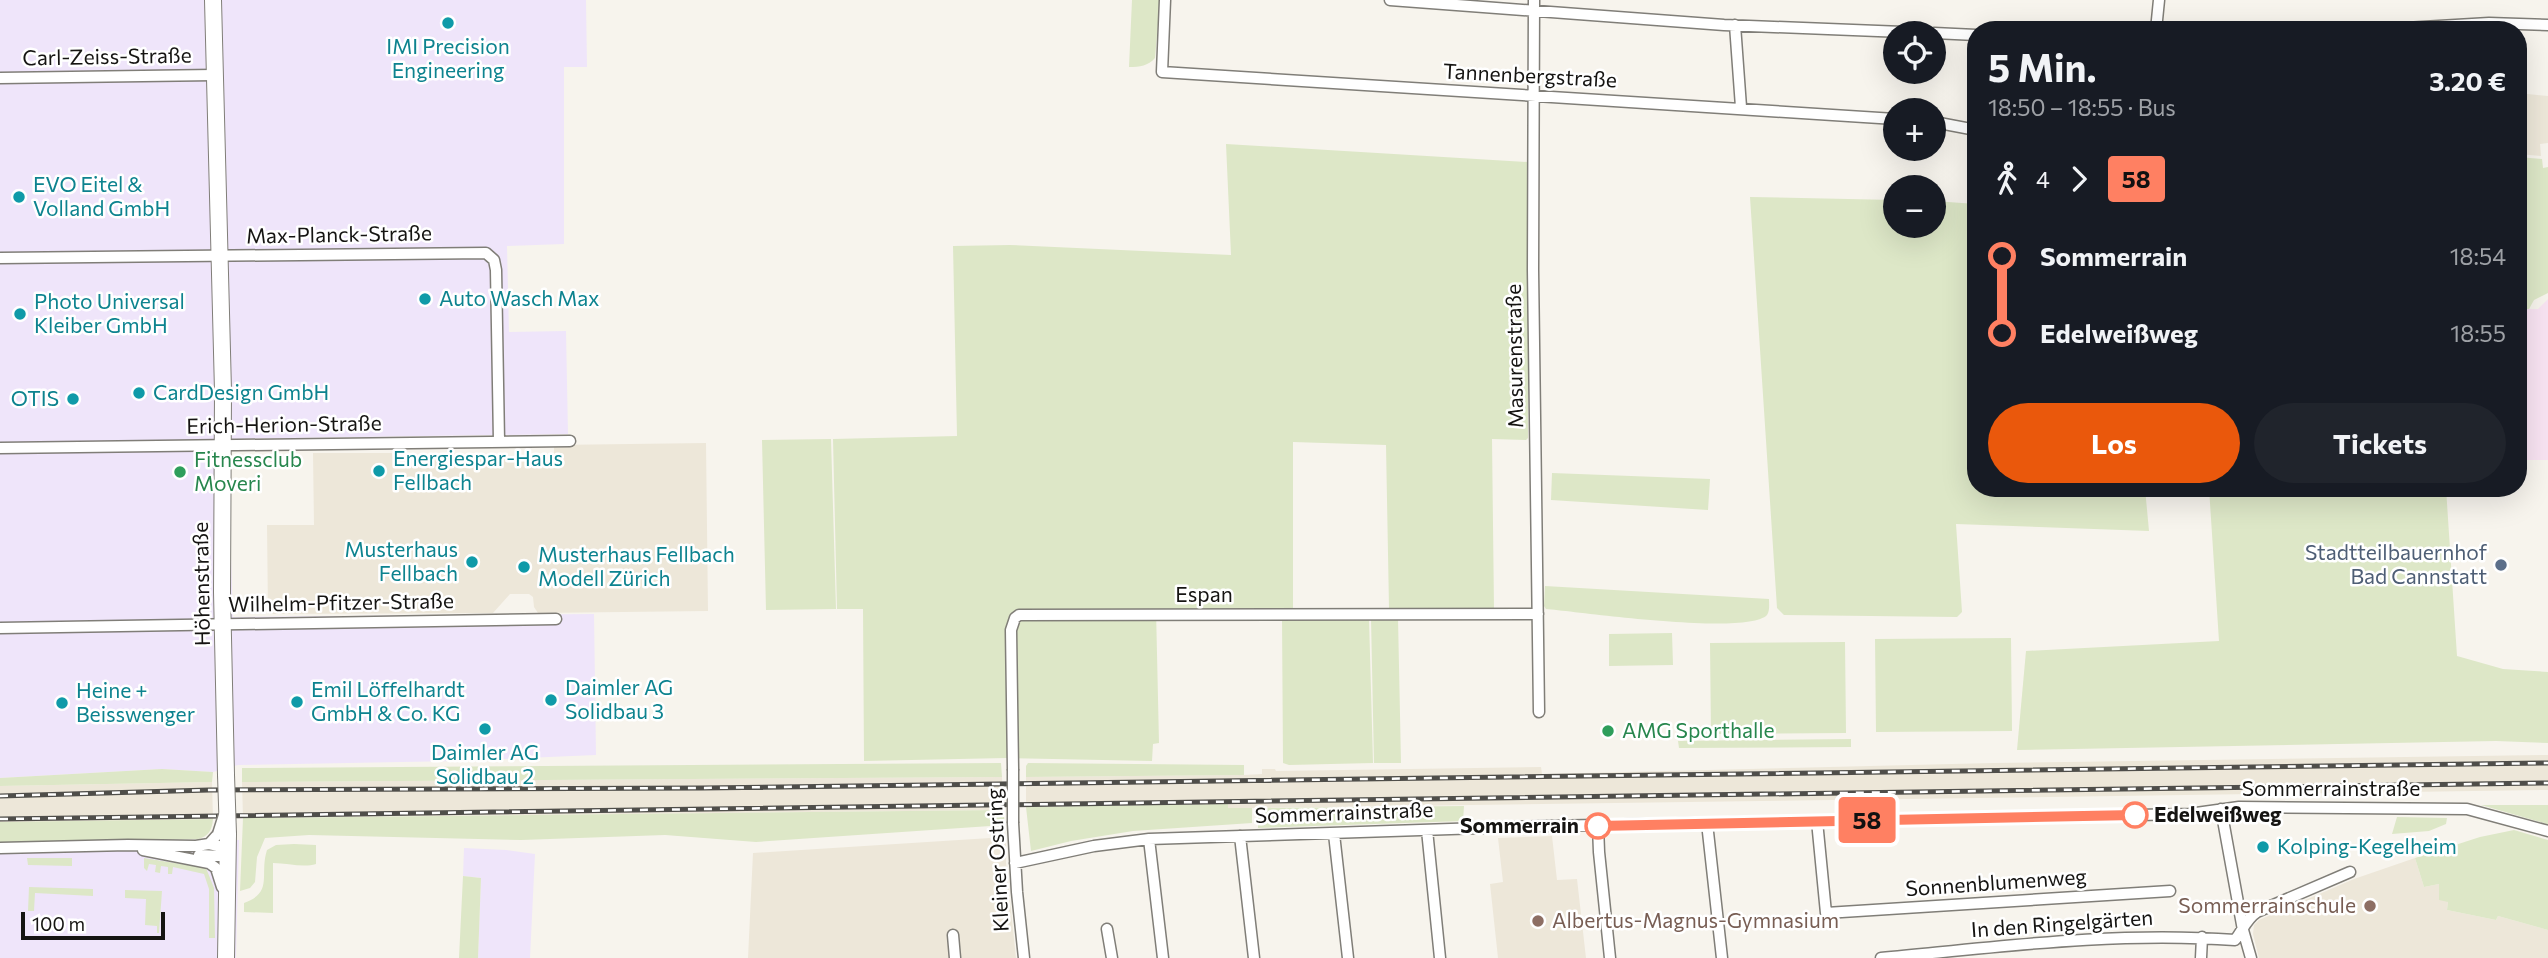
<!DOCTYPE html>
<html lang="de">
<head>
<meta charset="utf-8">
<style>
	body { margin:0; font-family:Commissioner,sans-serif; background:#20242c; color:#f1f3f6; height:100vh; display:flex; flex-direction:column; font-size:26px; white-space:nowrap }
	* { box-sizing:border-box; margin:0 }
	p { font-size:23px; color:#9ea1a6 }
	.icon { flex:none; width:38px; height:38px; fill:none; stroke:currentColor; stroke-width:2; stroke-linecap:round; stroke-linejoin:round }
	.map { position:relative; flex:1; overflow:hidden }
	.sheet { position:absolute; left:1967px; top:21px; width:560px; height:476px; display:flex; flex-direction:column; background:#171b24; border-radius:28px; box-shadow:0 7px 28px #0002 }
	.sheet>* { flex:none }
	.badge { padding:0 14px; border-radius:5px; font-size:24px; line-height:46px }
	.tools { position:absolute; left:1883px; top:21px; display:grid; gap:14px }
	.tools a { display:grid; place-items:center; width:63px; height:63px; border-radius:50%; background:#171b24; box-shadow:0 7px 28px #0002; font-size:35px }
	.scale { position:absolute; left:21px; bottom:18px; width:144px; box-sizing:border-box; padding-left:7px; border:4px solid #151412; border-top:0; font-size:19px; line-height:24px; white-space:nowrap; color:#151412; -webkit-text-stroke:5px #fff; paint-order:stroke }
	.map>.badge { position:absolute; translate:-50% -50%; box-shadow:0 0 0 4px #fff }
	.legs { display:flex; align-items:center; gap:10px; height:77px; padding:0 21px; font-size:23px }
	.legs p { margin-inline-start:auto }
	.summary { display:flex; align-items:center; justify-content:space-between; height:119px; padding:0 21px }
	h1 { font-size:38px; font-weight:700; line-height:52px }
	.cta { display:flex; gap:14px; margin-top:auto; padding:14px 21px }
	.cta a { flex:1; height:80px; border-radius:42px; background:#ea580c; color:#fff; font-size:28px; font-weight:700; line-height:80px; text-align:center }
	.cta a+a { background:#20242c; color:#f1f3f6 }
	ul { padding:0 21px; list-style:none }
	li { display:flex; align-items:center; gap:24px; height:77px; font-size:26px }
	li i { display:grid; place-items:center; width:10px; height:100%; margin:0 9px; background:currentColor }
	li i::after { content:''; width:18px; height:18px; margin:-9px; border:5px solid; border-radius:50%; background:#171b24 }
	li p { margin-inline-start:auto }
	li:first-child i { background:linear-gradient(#0000 50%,currentColor 0) }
	li:last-child i { background:linear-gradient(currentColor 50%,#0000 0) }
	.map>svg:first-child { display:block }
</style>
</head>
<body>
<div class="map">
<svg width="2548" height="958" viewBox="0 0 2548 958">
	<rect width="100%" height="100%" fill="#f7f4ed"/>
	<path fill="#ede7d9" d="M 2518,93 L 2548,96 L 2548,143 L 2540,144 L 2541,156 L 2518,154 Z
		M 706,443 L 708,611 L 538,613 L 534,607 L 533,597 L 529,594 L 510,594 L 493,613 L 268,614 L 267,525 L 314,525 L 313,453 L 392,453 L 393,457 L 554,456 L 554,445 Z
		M 2548,755 L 2548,790 L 1252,808 L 1228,808 L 1227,804 L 1026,807 L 1026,777 L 1244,775 L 1262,774 L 1262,769 L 1275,769 L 1276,771 L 1541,767 L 1542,774 L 1993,763 Z
		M 1002,777 L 1003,810 L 243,818 L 242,782 Z
		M 212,782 L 213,819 L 0,824 L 0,786 Z
		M 1552,836 L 1557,880 L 1577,879 L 1586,958 L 1498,958 L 1490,884 L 1503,882 L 1498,838 Z
		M 1006,837 L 1006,863 L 1016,958 L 748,958 L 753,853 Z
		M 2415,858 L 2424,887 L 2439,884 L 2448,902 L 2447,910 L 2496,920 L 2498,916 L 2548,930 L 2548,958 L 2259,958 L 2253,934 L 2254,925 L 2259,920 L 2354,879 Z"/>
	<path fill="#efe5fa" d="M 0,0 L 586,0 L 587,67 L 564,67 L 564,244 L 507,246 L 509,332 L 566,331 L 568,434 L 227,439 L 233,617 L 594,614 L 596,755 L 457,761 L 238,765 L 213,772 L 162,769 L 0,778 Z
		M 239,840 L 236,958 L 0,958 L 0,843 Z
		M 464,848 L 506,850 L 535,854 L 530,958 L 478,958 L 481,878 L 463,876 Z"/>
	<path fill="#f8e3f2" d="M 2548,299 L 2548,460 L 2518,460 L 2518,309 L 2538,309 Z"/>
	<path fill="#dde7c7" d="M 1132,0 L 1160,0 L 1155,58 C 1148,66 1140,67 1129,67 Z
		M 1226,144 L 1528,162 L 1528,438 L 1526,440 L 1492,439 L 1494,609 L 1389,608 L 1386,445 L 1293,442 L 1293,608 L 1156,609 L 1159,743 L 1153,744 L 1152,761 L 1006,758 L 864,761 L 863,609 L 837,609 L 833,439 L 957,436 L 953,246 L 1010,245 L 1231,255 Z
		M 2518,157 L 2542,159 L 2543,168 L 2548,167 L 2548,293 L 2534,300 L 2529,309 L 2518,309 Z
		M 1750,197 L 1895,200 L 1895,226 L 1934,226 L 1934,201 L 1976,204 L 1976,488 L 2145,488 L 2149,531 L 1956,524 L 1962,612 L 1957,617 L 1784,615 L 1777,608 Z
		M 831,439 L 836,609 L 766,610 L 762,440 Z
		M 1552,473 L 1710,479 L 1708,510 L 1551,500 Z
		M 2209,488 L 2446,488 L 2457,656 L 2503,669 L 2548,672 L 2548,743 L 2496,741 L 2017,750 L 2026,651 L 2219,641 Z
		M 1545,586 L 1769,599 C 1769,603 1770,611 1767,615 C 1747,636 1581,612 1546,609 L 1544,606 Z
		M 1282,618 L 1369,618 L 1373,763 L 1289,765 L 1283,763 Z
		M 1371,618 L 1398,618 L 1401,763 L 1374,763 Z
		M 1672,633 L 1673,665 L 1609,666 L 1609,634 Z
		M 2011,638 L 2012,731 L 1876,732 L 1875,639 Z
		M 1845,642 L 1846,733 L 1711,734 L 1710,643 Z
		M 1851,739 L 1851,747 L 1679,748 L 1678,741 Z
		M 1001,763 L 1002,777 L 242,782 L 242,768 Z
		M 1028,763 L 1244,765 L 1244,775 L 1026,777 L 1026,766 Z
		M 162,769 L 213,772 L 212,782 L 0,786 L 0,778 Z
		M 1228,804 L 1228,808 L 1252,808 L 1252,823 L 1133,831 L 1071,841 L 1031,851 L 1026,807 Z
		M 2481,805 L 2548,805 L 2548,825 L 2544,823 Z
		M 1464,806 L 1463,821 L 1258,828 L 1258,808 Z
		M 1003,810 L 1005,825 L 756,842 L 665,835 L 521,840 L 309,835 L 265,838 L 257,857 L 255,882 L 250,888 L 240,891 L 243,818 Z
		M 2397,817 L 2447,818 L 2446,824 L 2429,831 L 2392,834 Z
		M 213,819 C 212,830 209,836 198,839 L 0,843 L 0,822 Z
		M 2514,830 L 2548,840 L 2548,930 L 2498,916 L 2496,920 L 2447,910 L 2448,902 L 2439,900 L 2439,884 L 2424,887 L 2415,858 L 2480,837 Z
		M 294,844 L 316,845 L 316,864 C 303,868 288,863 273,863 L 273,913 L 244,912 L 244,903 C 274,892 259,875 267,850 L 276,845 Z
		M 27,858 L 72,858 L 72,866 L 28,865 Z
		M 144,858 L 206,868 L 214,888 L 215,938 L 209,938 L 209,889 L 204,874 L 173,867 L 172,874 L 168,874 L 168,867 L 161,866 L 160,873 L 155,872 L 156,865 L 149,864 L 147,871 L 144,868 Z
		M 463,876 L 481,878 L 478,958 L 459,958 Z
		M 29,887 L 93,889 L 93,896 L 35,893 L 34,911 L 28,911 Z
		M 125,890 L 162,891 L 159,933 L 157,933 L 157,926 L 145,925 L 146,899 L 125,898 Z"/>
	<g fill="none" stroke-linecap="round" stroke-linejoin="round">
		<defs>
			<path id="minor" d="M 1165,0 L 1162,72 L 1895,119
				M 1390,0 L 1724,25 L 1928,33
				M 1534,0 L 1533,270 L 1539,712
				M 1735,25 L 1741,107
				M 2156,30 L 2159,0
				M 2372,30 L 2489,23 L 2548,25
				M 1934,33 L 1976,35
				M 0,78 L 214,75
				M 1934,122 L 1976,130
				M 0,258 L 486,253 L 494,260 L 496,270 L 499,441
				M 0,448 L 570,441
				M 0,628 L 556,619
				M 1013,769 L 1011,630 L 1015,618 L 1019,615 L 1538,614
				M 2221,809 L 2243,930 L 2251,958
				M 1817,821 L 1826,913 L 2170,891
				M 1013,823 L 1017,892 L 1024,958
				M 1707,823 L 1722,958
				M 1598,826 L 1599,852 L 1610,958
				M 1427,830 L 1440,958
				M 1334,834 L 1348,958
				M 1240,836 L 1254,958
				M 1149,839 L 1163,958
				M 0,848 L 128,845 L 196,846 L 209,844 L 218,834
				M 143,850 L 209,863 L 216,868 L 222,887
				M 199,855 L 221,856 L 228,848 L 209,844
				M 1015,863 L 1094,846 L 1149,839 L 1544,826 L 2189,814 L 2239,807 L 2467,809 L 2548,831
				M 1107,929 L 1112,958
				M 953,935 L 955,958
				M 1881,958 C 1998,947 2117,931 2235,940 C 2243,930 2246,919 2257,912 L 2350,872
				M 2201,958 L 2202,937"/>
			<path id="secondary" d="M 213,0 L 223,391 L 222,592 L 226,775
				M 226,958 L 228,834"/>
		</defs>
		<use href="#minor" stroke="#807e78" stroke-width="13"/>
		<use href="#secondary" stroke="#807e78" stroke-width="18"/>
		<use href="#minor" stroke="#fff" stroke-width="10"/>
		<use href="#secondary" stroke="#fff" stroke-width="16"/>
		<defs>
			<path id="rail" d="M 0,796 L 209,790 L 702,788 L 2548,763
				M 0,819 L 2548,783"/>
		</defs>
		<use href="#rail" stroke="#4f4e4a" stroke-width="5"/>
		<use href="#rail" stroke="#fff" stroke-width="2.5" stroke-dasharray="8" stroke-linecap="butt"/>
		<defs>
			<path id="minor-bridge" d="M 1013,769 L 1013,823
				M 218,834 L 224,815"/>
			<path id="secondary-bridge" d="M 226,775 L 228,834"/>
		</defs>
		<use href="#minor-bridge" stroke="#807e78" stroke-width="13" stroke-linecap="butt"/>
		<use href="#secondary-bridge" stroke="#807e78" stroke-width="18" stroke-linecap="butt"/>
		<use href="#minor-bridge" stroke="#fff" stroke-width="10"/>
		<use href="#secondary-bridge" stroke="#fff" stroke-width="16"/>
	</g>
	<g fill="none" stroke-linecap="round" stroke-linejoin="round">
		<defs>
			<path id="line-1" d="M 1598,826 L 2135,815"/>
		</defs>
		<use href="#line-1" stroke="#fff" stroke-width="16"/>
		<use href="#line-1" stroke="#ff8062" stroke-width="10"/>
	</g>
	<g fill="#0f9aa8" stroke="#fff" stroke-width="2.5">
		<circle cx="448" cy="23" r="7"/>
		<circle cx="19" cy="197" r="7"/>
		<circle cx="425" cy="299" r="7"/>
		<circle cx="20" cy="314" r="7"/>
		<circle cx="139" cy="393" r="7"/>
		<circle cx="73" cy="399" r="7"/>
		<circle cx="379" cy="471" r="7"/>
		<circle cx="472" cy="562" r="7"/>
		<circle cx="524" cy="567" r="7"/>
		<circle cx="551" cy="700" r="7"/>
		<circle cx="297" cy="702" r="7"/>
		<circle cx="62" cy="703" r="7"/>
		<circle cx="485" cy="729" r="7"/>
		<circle cx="2263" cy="847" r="7"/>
	</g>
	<g fill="#2e9e5b" stroke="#fff" stroke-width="2.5">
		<circle cx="180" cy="472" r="7"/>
		<circle cx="1608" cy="731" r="7"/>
	</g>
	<circle fill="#5c6f8a" stroke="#fff" stroke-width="2.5" cx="2501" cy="565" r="7"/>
	<g fill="#fff" stroke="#ff8062" stroke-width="3.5">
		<circle cx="2135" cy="815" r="12"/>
		<circle cx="1598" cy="826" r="12"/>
	</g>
	<g fill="#8d6e63" stroke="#fff" stroke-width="2.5">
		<circle cx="2370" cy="906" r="7"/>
		<circle cx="1538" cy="921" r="7"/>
	</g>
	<g text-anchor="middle" stroke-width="5" stroke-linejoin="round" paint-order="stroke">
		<g font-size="21" fill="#0d838f" stroke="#fff" text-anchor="start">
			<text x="448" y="54" text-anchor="middle">IMI Precision<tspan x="448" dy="24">Engineering</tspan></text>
			<text x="33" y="192">EVO Eitel &amp;<tspan x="33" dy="24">Volland GmbH</tspan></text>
			<text x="439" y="306">Auto Wasch Max</text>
			<text x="34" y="309">Photo Universal<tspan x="34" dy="24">Kleiber GmbH</tspan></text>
			<text x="153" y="400">CardDesign GmbH</text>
			<text x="59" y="406" text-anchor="end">OTIS</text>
			<text x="393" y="466">Energiespar-Haus<tspan x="393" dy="24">Fellbach</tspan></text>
			<text x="458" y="557" text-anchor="end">Musterhaus<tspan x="458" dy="24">Fellbach</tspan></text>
			<text x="538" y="562">Musterhaus Fellbach<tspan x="538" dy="24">Modell Zürich</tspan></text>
			<text x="565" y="695">Daimler AG<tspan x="565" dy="24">Solidbau 3</tspan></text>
			<text x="311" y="697">Emil Löffelhardt<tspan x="311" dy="24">GmbH &amp; Co. KG</tspan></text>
			<text x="76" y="698">Heine +<tspan x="76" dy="24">Beisswenger</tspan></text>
			<text x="485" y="760" text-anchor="middle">Daimler AG<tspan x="485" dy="24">Solidbau 2</tspan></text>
			<text x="2277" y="854">Kolping-Kegelheim</text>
		</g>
		<g font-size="21" fill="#151412" stroke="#fff">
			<text transform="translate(107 57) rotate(-1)" y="7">Carl-Zeiss-Straße</text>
			<text transform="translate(1530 76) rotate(3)" y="7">Tannenbergstraße</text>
			<text transform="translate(339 235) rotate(-1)" y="7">Max-Planck-Straße</text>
			<text transform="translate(1515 356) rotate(-91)" y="7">Masurenstraße</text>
			<text transform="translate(284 425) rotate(-1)" y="7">Erich-Herion-Straße</text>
			<text transform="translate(202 584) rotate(-91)" y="7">Höhenstraße</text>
			<text x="1204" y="602">Espan</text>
			<text transform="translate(341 603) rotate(-1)" y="7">Wilhelm-Pfitzer-Straße</text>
			<text x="2331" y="796">Sommerrainstraße</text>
			<text transform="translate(1344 813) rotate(-2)" y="7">Sommerrainstraße</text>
			<text transform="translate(998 860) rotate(-93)" y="7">Kleiner Ostring</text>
			<text transform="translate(1996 883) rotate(-4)" y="7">Sonnenblumenweg</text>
			<text transform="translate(2062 924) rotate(-4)" y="7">In den Ringelgärten</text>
		</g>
		<g font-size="21" fill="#27864d" stroke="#fff" text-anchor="start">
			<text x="194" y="467">Fitnessclub<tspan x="194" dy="24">Moveri</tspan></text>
			<text x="1622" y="738">AMG Sporthalle</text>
		</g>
		<g font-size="21" fill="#4e5e75" stroke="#fff" text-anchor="end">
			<text x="2487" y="560">Stadtteilbauernhof<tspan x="2487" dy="24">Bad Cannstatt</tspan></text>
		</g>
		<g font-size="21" font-weight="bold" fill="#151412" stroke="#fff" text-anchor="start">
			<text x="2154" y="822">Edelweißweg</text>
			<text x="1579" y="833" text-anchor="end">Sommerrain</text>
		</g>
		<g font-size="21" fill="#785e54" stroke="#fff" text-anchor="end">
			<text x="2356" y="913">Sommerrainschule</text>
			<text x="1552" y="928" text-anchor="start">Albertus-Magnus-Gymnasium</text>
		</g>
	</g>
</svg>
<div class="tools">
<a><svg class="icon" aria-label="locate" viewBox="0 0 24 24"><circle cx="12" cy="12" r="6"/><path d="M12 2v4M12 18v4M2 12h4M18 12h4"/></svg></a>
<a>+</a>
<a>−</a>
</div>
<div class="scale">100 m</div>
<b class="badge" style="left:1867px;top:820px;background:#ff8062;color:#111">58</b>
<section class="sheet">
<div class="summary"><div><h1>5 Min.</h1><p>18:50 – 18:55 · Bus</p></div><b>3.20 €</b></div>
<div class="legs"><svg class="icon" aria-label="walk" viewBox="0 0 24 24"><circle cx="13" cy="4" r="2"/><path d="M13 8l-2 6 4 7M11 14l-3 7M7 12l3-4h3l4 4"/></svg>4<svg class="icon" aria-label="forward" viewBox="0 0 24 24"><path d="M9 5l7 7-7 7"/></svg><b class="badge" style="background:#ff8062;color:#111">58</b></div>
<ul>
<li><i style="color:#ff8062"></i><b>Sommerrain</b><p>18:54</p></li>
<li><i style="color:#ff8062"></i><b>Edelweißweg</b><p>18:55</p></li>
</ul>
<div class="cta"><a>Los</a><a>Tickets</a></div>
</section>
</div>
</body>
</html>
